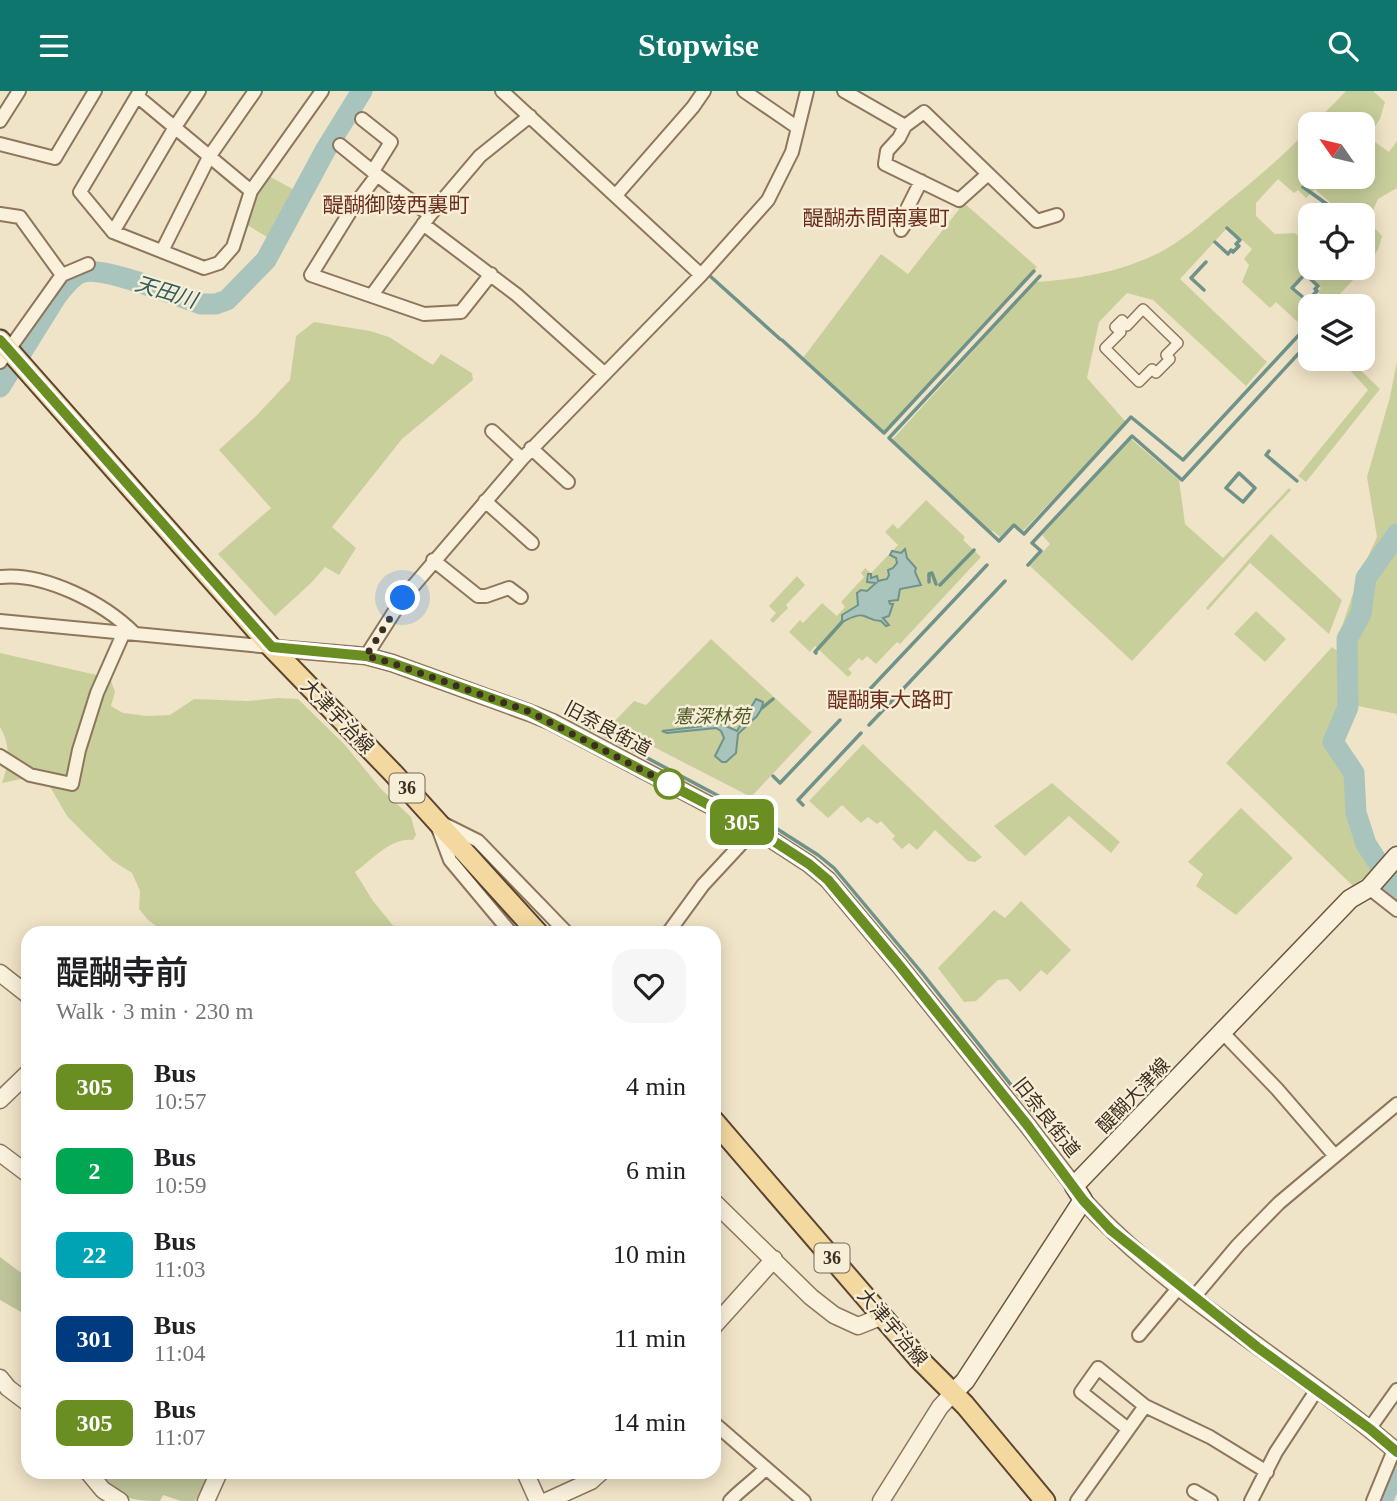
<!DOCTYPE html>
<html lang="en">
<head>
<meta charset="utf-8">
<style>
	body { margin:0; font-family:"Times New Roman","Noto Sans JP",serif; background:#f6f6f6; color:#202124; height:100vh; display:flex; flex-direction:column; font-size:26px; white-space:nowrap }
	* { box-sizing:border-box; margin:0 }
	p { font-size:23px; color:#757577 }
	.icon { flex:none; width:38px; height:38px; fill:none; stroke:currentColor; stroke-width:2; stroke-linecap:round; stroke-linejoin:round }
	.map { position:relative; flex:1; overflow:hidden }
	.panel { position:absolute; left:21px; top:835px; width:700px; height:553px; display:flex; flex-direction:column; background:#fff; border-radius:21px; box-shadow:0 4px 18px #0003 }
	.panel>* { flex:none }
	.badge { padding:0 14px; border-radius:10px; font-size:24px; line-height:46px }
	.needle { width:46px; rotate:304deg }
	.fabs { position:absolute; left:1298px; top:21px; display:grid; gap:14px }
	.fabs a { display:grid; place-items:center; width:77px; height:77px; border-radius:14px; background:#fff; box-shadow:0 4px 18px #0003; font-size:35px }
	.you { position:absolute; width:35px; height:35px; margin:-18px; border:5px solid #fff; border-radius:50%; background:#1a73e8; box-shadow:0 0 0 10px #1a73e833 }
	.map>.badge { position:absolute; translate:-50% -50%; box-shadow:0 0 0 4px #fff }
	.round { display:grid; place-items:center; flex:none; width:74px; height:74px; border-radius:21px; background:#f6f6f6 }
	.overview { display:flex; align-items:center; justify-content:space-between; height:119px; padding:0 35px }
	h1 { font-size:33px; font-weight:600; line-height:52px }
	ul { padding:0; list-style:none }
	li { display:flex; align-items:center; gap:21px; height:84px; padding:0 35px }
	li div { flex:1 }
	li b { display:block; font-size:26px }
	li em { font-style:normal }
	li .badge { min-width:77px; font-weight:700; text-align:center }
	header { display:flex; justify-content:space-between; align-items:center; height:91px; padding:0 35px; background:#0f766e; color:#fff; font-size:32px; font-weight:600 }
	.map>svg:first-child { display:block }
</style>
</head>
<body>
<header><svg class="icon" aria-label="menu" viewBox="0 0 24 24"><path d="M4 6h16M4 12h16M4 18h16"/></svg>Stopwise<svg class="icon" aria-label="search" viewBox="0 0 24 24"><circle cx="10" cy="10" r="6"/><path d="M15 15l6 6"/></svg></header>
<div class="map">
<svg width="1397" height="1410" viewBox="0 0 1397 1410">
	<rect width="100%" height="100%" fill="#f0e4c8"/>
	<path fill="#c9cf9b" d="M 1346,0 L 1373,0 L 1385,11 L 1380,28 L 1368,46 L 1389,61 L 1397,50 L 1397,97 L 1378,108 L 1368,130 L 1382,145 L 1378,159 L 1363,177 L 1363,153 L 1368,147 L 1363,142 L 1363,124 L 1344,124 L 1315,98 L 1306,107 L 1298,99 L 1294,102 L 1278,88 L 1256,112 L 1256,125 L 1275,143 L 1295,142 L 1301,148 L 1311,150 L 1311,177 L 1348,177 L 1357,185 L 1334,209 L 1324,206 L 1318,201 L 1321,197 L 1304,182 L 1290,197 L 1306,212 L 1309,209 L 1315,215 L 1311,215 L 1311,235 L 1301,234 L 1276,211 L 1270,217 L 1242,191 L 1249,174 L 1244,168 L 1252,158 L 1228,136 L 1180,188 L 1267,271 L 1246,295 L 1153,209 L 1127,202 L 1099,231 L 1087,287 L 1126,331 L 1023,440 L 1014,432 L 1000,446 L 993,440 L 991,441 L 892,349 L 1036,191 C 1080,188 1127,180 1166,158 C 1188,145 1207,128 1226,112 C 1256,88 1284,64 1311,36 L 1311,86 L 1363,86 L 1363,33 L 1314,33 Z
		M 269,85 L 296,100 L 274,150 L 247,134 L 251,116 Z
		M 964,112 L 1037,176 L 884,341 L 803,267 L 881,163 L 908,183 Z
		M 314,231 L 370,240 L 389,246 L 433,274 L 441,263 L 472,282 L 473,289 L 402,348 L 332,436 L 356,457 L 339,484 L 325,476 L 311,492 L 275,525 L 218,463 L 271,417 L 219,359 L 256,325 L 290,289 L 296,245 Z
		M 1340,268 L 1349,268 L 1380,298 L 1306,391 L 1298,385 L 1368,299 Z
		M 1397,270 L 1397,438 L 1391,450 L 1363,486 L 1358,523 L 1345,547 L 1345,558 L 1337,550 L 1359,485 L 1377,446 L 1367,386 L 1390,306 Z
		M 1131,348 L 1179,389 L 1185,433 L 1223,467 L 1289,397 L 1291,399 L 1132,570 L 1030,475 L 1050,453 L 1042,444 Z
		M 926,409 L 965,446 L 963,449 L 981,466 L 900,553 L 897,551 L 876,573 L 867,565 L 862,570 L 859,567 L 848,578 L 852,582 L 848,586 L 815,555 L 810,561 L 789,541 L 800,529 L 803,532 L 822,512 L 837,525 L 845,516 L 841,511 L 864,486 L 861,482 L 865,477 L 871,482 L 898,454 L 885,441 L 893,433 L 898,438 Z
		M 1271,443 L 1342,509 L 1329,543 L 1250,472 L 1208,519 L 1206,517 Z
		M 1397,449 L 1397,623 L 1353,614 L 1352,549 L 1364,526 L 1369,489 Z
		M 797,485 L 805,494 L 786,514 L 788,517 L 773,532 L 770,529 L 776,522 L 769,515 Z
		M 1256,520 L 1286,548 L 1265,571 L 1234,543 Z
		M 711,548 L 812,641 L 751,706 L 611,634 L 634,610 L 646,614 Z
		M 1332,556 L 1344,565 L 1344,603 L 1326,651 L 1346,687 L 1346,724 L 1355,750 L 1373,778 L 1354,796 L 1226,672 Z
		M 0,562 L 110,587 L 115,601 L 111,615 L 123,622 L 147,625 L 170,624 L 194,608 L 248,610 L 277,607 L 298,608 L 345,654 L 381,698 L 411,726 L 416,744 L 413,749 C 391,746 372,769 355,781 L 373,810 L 399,842 L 166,842 L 148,829 L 139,818 L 140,800 L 132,782 L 113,770 L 87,745 L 67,725 L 49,694 L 35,685 L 2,692 C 9,672 11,655 0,636 Z
		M 863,653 L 982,766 L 975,771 L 968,770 L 935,739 L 917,759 L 909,752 L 902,758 L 892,748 L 895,745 L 881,730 L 877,733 L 868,726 L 861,732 L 842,714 L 828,727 L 809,710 Z
		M 1052,692 L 1120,751 L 1111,762 L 1069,725 L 1025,765 L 994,735 Z
		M 1241,717 L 1293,767 L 1236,824 L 1196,795 L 1203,783 L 1188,771 Z
		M 1021,810 L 1071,859 L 1047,884 L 1041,879 L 1020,901 L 1008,888 L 998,889 L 976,910 L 964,911 L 938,877 L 994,819 L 1005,827 Z"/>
	<path fill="#bfc49a" d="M 0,1166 L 28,1187 L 28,1225 L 0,1209 Z
		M 95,1381 L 211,1381 L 195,1410 L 181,1410 L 163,1404 L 160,1410 C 127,1410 117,1406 95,1381 Z"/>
	<path fill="#a9c4bc" stroke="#6f938a" stroke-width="2" d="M 905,458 L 907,467 L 916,477 L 915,481 L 921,494 L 900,498 L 898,509 L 889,510 L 890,513 L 893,513 L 889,525 L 883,527 L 889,534 L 886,535 L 881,530 C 872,530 871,527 864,525 C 857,522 847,529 842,531 L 842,524 L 858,514 L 857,502 L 861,499 L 867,500 L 876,492 L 867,491 L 868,483 L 871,483 L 871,487 L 877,485 L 878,490 L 887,488 L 889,484 L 888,479 L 893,477 L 897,472 L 896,467 L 890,464 L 892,460 L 901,462 Z
		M 756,608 L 763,611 L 762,617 L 757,625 L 738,643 L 736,662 L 726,671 L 722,671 L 715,665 L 724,647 L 721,640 L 716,637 L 667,642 L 662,640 L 703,635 L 712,629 L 737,640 Z"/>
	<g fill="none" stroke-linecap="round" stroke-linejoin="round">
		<path stroke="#6f938a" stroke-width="3.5" d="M 1303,96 L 1342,124
			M 1363,143 L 1366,146
			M 1215,151 L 1228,163 L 1231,159 L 1233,161 L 1239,155 L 1236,153 L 1240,149 L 1227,137
			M 1305,183 L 1318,195 L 1315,198 L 1317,200 L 1309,208 L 1308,206 L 1305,208 L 1292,197 Z
			M 710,185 L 780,248
			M 1040,185 L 889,347 L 999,450 L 1014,434 L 1024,443 L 1131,326 L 1183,369 L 1309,233
			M 1204,199 L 1191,187 L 1206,171
			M 782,249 L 884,342 L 1034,180
			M 1269,360 L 1266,364 L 1297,390
			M 1239,382 L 1255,397 L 1243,411 L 1226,397 Z
			M 1028,474 L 1041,460 L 1032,452 L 1132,345 L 1182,389 L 1311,249
			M 929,491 L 929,483 L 932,482 L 936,493
			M 940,494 L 974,459
			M 816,562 L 815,561 L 842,531
			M 853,616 L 987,474
			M 762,617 L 773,608
			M 574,628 L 760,727
			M 869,634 L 1005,490
			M 773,685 L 780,692 L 840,629
			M 803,714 L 798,709 L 861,642
			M 771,734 L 818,764 L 834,777 L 922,882 L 1035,1024"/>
		<path stroke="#a9c4bc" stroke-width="21" d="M 0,296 L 56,206 C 63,197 73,183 84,181 C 106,176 176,205 201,213 L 216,213 L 227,209 L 266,169 L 326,58 L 362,0
			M 1397,443 L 1366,487 L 1361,523 L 1347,548 L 1348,616 L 1333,651 L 1354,682 L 1356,722 L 1366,753 L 1397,801
			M 1382,1410 L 1397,1377"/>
		<defs>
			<path id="pedestrian" d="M 1143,218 L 1178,252 L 1166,264 L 1170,268 L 1156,282 L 1152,278 L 1139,291 L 1105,257 L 1121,241 L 1115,236 L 1122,229 L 1127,235 Z"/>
			<path id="minor" d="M 140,0 L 80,101 L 113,141 L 204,177 L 219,172 L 233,156 L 251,100 L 322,0
				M 502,0 L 701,184
				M 744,0 L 798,37
				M 844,0 L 905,35
				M 137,5 L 251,100
				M 362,28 L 391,51 L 373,80
				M 0,30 L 19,0
				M 0,53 L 55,67 L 95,0
				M 340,54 L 377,84
				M 988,83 L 959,109 L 885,73 L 887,60 L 899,47 L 905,35 L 924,21 L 1037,130 L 1057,124
				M 616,104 L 693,16 L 704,0
				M 0,123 L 20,126 L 62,184
				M 430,124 L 377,84 L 353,116 L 311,184 L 424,223 L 461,221 L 491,183
				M 423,133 L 517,204 L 605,283
				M 901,139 L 909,127 L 907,118 L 921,90
				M 113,141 L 175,36 L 199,0
				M 162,160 L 209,66 L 255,0
				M 372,204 L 430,124 L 480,65 L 530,25
				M 0,271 L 62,184 L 88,173
				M 492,340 L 522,368
				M 531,357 L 568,391
				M 485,410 L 532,452
				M 433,469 L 478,505 L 486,505 L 509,497 L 521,506
				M 0,486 C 44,481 104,512 134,542
				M 0,530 L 271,556
				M 366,565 L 403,507 L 522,368 L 701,184 L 768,109 L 792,61 L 807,0
				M 0,665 L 30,684 L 72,693 L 79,659 L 97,602 L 124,541
				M 444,733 L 478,750 L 567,842
				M 438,737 L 450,769 L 511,842
				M 1369,797 L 1397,819
				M 668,842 L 703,794 L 755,738
				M 1223,942 L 1277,998 L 1335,1065
				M 1194,1206 L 1238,1154 L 1279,1112 L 1397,1013
				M 1139,1244 L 1180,1195
				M 714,1332 L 804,1410
				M 1370,1337 L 1397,1299
				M 1128,1338 L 1081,1301 L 1098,1277 L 1145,1315 L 1210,1346 L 1267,1381
				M 1194,1400 L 1211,1410
				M 730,1410 C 741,1398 754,1390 765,1378
				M 1077,1410 L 1145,1315
				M 1251,1410 L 1276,1361 L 1316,1300
				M 1373,1410 L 1394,1359"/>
			<path id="tertiary" d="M 272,557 L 366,565 L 392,572 L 530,622 L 552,631 L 755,738 L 809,773 L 828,789 L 899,874 L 1028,1035 L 1074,1095
				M 0,882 L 28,904
				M 0,1009 L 28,982
				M 0,1062 L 28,1083
				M 1083,1109 C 1174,1208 1296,1274 1397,1361
				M 714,1111 L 811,1206 L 834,1224 L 858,1235 L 883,1225
				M 714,1235 L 774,1168
				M 0,1287 L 8,1297 L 28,1312
				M 88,1381 L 103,1399 L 120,1410
				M 525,1381 L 538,1410
				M 206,1410 L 219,1381
				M 547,1410 L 591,1390 L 601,1381
				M 881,1410 L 940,1316 L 953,1302"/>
			<path id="secondary" d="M 953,1302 L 965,1290 L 1083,1109 L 1074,1095 L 1350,808 L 1369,797 L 1397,765"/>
			<path id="primary" d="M 0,249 L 272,557 L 393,682 L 538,842
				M 714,1030 L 918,1267 L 965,1314 L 1045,1410"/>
		</defs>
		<use href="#pedestrian" stroke="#8d765c" stroke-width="12"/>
		<use href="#minor" stroke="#8d765c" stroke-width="16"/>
		<use href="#tertiary" stroke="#8d765c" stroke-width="19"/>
		<use href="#secondary" stroke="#6f573f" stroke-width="21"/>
		<use href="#primary" stroke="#5b4430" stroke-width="23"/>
		<use href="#pedestrian" stroke="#faf1dc" stroke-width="9"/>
		<use href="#minor" stroke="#faf1dc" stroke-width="12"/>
		<use href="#tertiary" stroke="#faf1dc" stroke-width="16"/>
		<use href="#secondary" stroke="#faf1dc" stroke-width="18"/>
		<use href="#primary" stroke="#f3d9a0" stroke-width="19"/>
	</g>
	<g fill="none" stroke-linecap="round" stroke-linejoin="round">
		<defs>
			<path id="line" d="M 0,249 L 272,556 L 366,565 L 392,572 L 530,621 L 755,738 L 809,773 L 828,789 L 899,874 L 1028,1035 L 1083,1109 L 1111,1139 L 1257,1256 L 1370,1338 L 1397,1361"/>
		</defs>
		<use href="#line" stroke="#fff" stroke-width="16"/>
		<use href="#line" stroke="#6b8e23" stroke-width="10"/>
		<path stroke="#3d2e20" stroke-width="7" stroke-dasharray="0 12.6" d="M 403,507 L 366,565 L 392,572 L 530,621 L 669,693"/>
	</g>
	<circle fill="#fff" stroke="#6b8e23" stroke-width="3.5" cx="669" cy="693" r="14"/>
	<g text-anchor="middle" stroke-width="5" stroke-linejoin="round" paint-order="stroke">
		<g fill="#f7eed8" stroke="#756857" stroke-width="2">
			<rect x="389.5" y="682.5" width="35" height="29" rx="5"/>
			<rect x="814.5" y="1152.5" width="35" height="29" rx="5"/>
		</g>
		<g font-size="18" font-weight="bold" fill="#3d2e20">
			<text x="407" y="703">36</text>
			<text x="832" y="1173">36</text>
		</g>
		<g font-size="19" fill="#3d2e20" stroke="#f7eed8">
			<text transform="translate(338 625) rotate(46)" y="7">大津宇治線</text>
			<text transform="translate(608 637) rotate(28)" y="7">旧奈良街道</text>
			<text transform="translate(1133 1004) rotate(-46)" y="7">醍醐大津線</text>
			<text transform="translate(1047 1026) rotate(52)" y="7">旧奈良街道</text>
			<text transform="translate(893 1236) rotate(49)" y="7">大津宇治線</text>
		</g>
		<g font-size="19" font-style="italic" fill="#4d5a26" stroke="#f7eed8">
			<text x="712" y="632">憲深林苑</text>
		</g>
		<g font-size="21" fill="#6b2e1e" stroke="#f7eed8">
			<text x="396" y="121">醍醐御陵西裏町</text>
			<text x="876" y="134">醍醐赤間南裏町</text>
			<text x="890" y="616">醍醐東大路町</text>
		</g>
		<g font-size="21" font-style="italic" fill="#2f5d5a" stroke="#f7eed8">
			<text transform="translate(166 201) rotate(17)" y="7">天田川</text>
		</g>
	</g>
</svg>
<div class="fabs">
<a><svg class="needle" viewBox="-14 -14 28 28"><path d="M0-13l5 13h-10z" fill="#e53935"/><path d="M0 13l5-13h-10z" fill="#757577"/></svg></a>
<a><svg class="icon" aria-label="locate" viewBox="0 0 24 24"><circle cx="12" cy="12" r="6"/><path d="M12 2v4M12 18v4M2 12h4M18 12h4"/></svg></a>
<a><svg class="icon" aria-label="layers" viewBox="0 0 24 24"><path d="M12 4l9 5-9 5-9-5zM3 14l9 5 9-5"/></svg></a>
</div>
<div class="you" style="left:403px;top:507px"></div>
<b class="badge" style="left:742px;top:731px;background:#6b8e23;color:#fff">305</b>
<section class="panel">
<div class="overview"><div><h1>醍醐寺前</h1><p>Walk · 3 min · 230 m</p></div><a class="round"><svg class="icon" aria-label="heart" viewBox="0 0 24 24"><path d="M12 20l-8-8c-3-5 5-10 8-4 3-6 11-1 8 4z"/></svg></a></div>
<ul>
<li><span class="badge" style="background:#6b8e23;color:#fff">305</span><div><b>Bus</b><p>10:57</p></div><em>4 min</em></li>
<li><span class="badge" style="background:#00a651;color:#fff">2</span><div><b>Bus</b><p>10:59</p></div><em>6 min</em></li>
<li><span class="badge" style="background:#00a3b4;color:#fff">22</span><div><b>Bus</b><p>11:03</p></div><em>10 min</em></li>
<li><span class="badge" style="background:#003b80;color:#fff">301</span><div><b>Bus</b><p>11:04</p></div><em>11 min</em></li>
<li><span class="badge" style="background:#6b8e23;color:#fff">305</span><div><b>Bus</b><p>11:07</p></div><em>14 min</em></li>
</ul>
</section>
</div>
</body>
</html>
